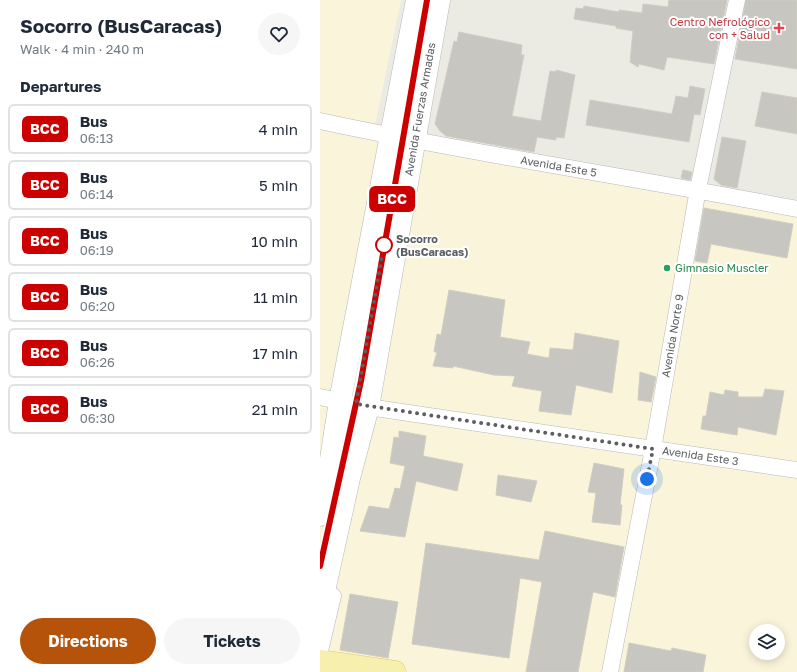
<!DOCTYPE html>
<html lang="en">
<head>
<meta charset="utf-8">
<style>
	body { margin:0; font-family:"Golos Text",sans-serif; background:#f6f6f7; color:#1f2937; height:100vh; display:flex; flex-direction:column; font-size:15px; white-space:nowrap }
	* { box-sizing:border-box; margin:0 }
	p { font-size:13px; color:#747a83 }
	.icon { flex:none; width:22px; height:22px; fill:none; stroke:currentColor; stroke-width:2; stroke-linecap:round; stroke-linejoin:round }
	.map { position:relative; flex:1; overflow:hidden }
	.panel { display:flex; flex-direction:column; background:#fff; width:320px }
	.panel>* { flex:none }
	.badge { padding:0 8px; border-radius:6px; font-size:14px; line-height:26px }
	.fabs { position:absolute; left:429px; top:624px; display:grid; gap:8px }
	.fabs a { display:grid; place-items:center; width:36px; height:36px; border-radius:50%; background:#fff; box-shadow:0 2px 10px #0003; font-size:20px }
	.you { position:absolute; width:20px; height:20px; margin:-10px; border:3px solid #fff; border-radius:50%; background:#1a73e8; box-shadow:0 0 0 6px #1a73e833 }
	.map>.badge { position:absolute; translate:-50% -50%; box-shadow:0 0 0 2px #fff }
	h2 { padding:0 20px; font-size:15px; line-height:36px }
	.round { display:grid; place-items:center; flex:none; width:42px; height:42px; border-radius:21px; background:#f6f6f7 }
	.headline { display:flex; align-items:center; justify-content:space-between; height:68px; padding:0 20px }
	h1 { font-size:19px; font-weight:700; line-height:30px }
	.button { display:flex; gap:8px; margin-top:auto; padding:8px 20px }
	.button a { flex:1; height:46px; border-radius:24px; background:#b45309; color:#fff; font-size:16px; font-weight:700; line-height:46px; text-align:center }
	.button a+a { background:#f6f6f7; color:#1f2937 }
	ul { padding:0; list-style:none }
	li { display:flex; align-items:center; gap:12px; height:50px; margin:0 8px 6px; padding:0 12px; border:2px solid #e0e1e3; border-radius:6px }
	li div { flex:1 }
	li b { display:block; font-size:15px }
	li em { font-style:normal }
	li .badge { min-width:44px; font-weight:700; text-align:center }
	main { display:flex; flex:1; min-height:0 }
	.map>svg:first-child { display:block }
</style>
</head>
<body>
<main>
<section class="panel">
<div class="headline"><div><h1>Socorro (BusCaracas)</h1><p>Walk · 4 min · 240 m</p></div><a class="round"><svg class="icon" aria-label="heart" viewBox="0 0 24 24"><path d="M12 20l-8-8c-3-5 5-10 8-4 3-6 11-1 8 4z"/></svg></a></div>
<h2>Departures</h2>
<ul>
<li><span class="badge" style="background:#cb0000;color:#fff">BCC</span><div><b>Bus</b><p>06:13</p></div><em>4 min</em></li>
<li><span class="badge" style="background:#cb0000;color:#fff">BCC</span><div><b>Bus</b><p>06:14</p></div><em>5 min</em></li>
<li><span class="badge" style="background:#cb0000;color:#fff">BCC</span><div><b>Bus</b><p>06:19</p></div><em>10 min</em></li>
<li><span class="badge" style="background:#cb0000;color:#fff">BCC</span><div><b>Bus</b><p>06:20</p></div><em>11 min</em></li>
<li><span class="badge" style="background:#cb0000;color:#fff">BCC</span><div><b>Bus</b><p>06:26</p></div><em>17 min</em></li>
<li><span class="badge" style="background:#cb0000;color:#fff">BCC</span><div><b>Bus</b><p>06:30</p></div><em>21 min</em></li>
</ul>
<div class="button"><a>Directions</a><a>Tickets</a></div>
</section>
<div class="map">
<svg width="477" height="672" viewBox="0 0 477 672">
	<rect width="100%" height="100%" fill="#ecebe3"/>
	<path fill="#faf5da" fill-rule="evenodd" d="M 0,0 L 81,0 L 52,139 L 477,213 L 477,672 L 0,672 ZM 436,631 L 458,631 L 458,653 L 436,653 Z"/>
	<path fill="#c7c6c0" stroke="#d0cdc2" d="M 349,0 L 407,0 L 394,64 L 347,57 L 344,70 L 319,64 L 318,67 L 310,62 L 313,31 L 296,28 L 296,26 L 254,19 L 256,8 L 263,9 L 264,6 L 299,12 L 299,10 L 322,13 L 323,4 L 348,7 Z
		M 426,0 L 477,0 L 477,69 L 415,59 Z
		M 139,32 L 202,45 L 201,55 L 204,55 L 192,116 L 221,121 L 230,71 L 236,72 L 236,70 L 255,75 L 244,138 L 236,137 L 236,140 L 217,137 L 214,152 L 126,136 L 120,131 L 115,124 L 134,41 L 137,42 Z
		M 370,86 L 385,89 L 380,115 L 374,114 L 369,142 L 266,125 L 270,100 L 352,114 L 356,96 L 368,98 Z
		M 442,92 L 477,98 L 477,134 L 435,126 Z
		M 402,137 L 426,141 L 417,188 L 401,185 L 394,179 Z
		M 363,170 L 372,172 L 370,180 L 361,178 Z
		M 384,208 L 473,224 L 467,258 L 391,244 L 387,263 L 375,261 Z
		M 129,290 L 185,300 L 180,337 L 210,342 L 207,354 L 229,358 L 230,348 L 253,350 L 255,333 L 299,341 L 292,393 L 256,385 L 251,415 L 219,411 L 222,391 L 192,386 L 195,376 L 174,375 L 133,366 L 133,368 L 113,366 L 117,352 L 114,352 L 117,334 L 121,335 Z
		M 320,372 L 336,377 L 331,402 L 318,400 Z
		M 445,389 L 464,391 L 456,435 L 418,427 L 417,435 L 381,429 L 383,416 L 386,416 L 390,392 L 404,395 L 405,390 L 418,392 L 418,397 L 443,397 Z
		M 79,431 L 106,436 L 103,456 L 143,464 L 137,491 L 96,481 L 85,537 L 40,531 L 49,506 L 69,509 L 75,488 L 80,489 L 85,466 L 70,463 L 74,437 L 79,438 Z
		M 274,463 L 304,469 L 300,505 L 302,505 L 300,525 L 272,522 L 276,493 L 268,492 Z
		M 178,475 L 217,481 L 211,502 L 176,495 Z
		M 225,531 L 304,547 L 295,597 L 273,592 L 258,672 L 206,672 L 222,582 L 200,578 L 189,658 L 92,644 L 106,543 L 219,560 Z
		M 30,594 L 78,602 L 68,658 L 20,650 Z
		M 309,643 L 351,651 L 352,648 L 386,655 L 383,672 L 304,672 Z"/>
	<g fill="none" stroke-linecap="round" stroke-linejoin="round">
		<defs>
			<path id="lane" d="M 30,433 L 100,42"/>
			<g id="street">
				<path id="s1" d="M 0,121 C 158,155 318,178 477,209"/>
				<path id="s2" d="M 0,397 L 48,407 L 477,470"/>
				<path d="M 0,651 L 13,596"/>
				<path id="s3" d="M 290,672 L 333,449 L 378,189 L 417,0"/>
			</g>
			<g id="secondary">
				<path d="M 0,515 L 9,472 L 20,401 L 97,0"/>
				<path id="s4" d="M 0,609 L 29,478 L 48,407 L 119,0"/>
			</g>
			<path id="primary" d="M 0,661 L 75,672"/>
		</defs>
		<use href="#lane" stroke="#b5b8bc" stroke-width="9"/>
		<use href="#street" stroke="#b5b8bc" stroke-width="17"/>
		<use href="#secondary" stroke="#b4b7bb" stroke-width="23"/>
		<use href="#primary" stroke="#e1c867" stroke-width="23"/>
		<use href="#lane" stroke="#fff" stroke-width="8"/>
		<use href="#street" stroke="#fff" stroke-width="16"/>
		<use href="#secondary" stroke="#fff" stroke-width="22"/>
		<use href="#primary" stroke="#f6efae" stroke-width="22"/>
	</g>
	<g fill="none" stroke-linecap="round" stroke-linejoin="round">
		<defs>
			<path id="line" d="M 0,566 L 41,381 L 107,0"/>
		</defs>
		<use href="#line" stroke="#fff" stroke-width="9"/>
		<use href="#line" stroke="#cb0000" stroke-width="6"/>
		<path stroke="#5b5e62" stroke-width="4" stroke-dasharray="0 7.2" d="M 64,245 L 36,404 L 333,449 L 327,479"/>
	</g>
	<path fill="#e0444e" stroke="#fff" stroke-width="1.5" d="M457 22h4v4h4v4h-4v4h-4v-4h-4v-4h4z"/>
	<circle fill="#fff" stroke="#cb0000" stroke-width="2" cx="64" cy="245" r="8"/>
	<circle fill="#2e9e5b" stroke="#fff" stroke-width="1.5" cx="347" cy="268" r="4"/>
	<g text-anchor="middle" stroke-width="4" stroke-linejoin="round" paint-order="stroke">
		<g font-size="11" fill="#be3a42" stroke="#fff" text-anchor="end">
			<text x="450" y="26">Centro Nefrológico<tspan x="450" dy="13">con + Salud</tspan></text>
		</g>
		<g font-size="11" fill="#5b5e62" stroke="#fff">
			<text dy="4" stroke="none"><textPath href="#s4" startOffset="510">Avenida Fuerzas Armadas</textPath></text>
			<text dy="4" stroke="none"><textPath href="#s1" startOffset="243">Avenida Este 5</textPath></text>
			<text dy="4" stroke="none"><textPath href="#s3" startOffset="342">Avenida Norte 9</textPath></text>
			<text dy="4" stroke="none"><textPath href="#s2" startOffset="385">Avenida Este 3</textPath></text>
		</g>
		<g font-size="11" font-weight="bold" fill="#5b5e62" stroke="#fff" text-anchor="start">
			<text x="76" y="243">Socorro<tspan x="76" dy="13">(BusCaracas)</tspan></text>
		</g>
		<g font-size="11" fill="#27864d" stroke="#fff" text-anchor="start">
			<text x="355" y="272">Gimnasio Muscler</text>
		</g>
	</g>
</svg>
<div class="fabs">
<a><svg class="icon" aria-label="layers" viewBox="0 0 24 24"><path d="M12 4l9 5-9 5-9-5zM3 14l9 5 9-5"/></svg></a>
</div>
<div class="you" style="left:327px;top:479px"></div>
<b class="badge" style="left:72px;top:199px;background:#cb0000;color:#fff">BCC</b>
</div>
</main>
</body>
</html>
